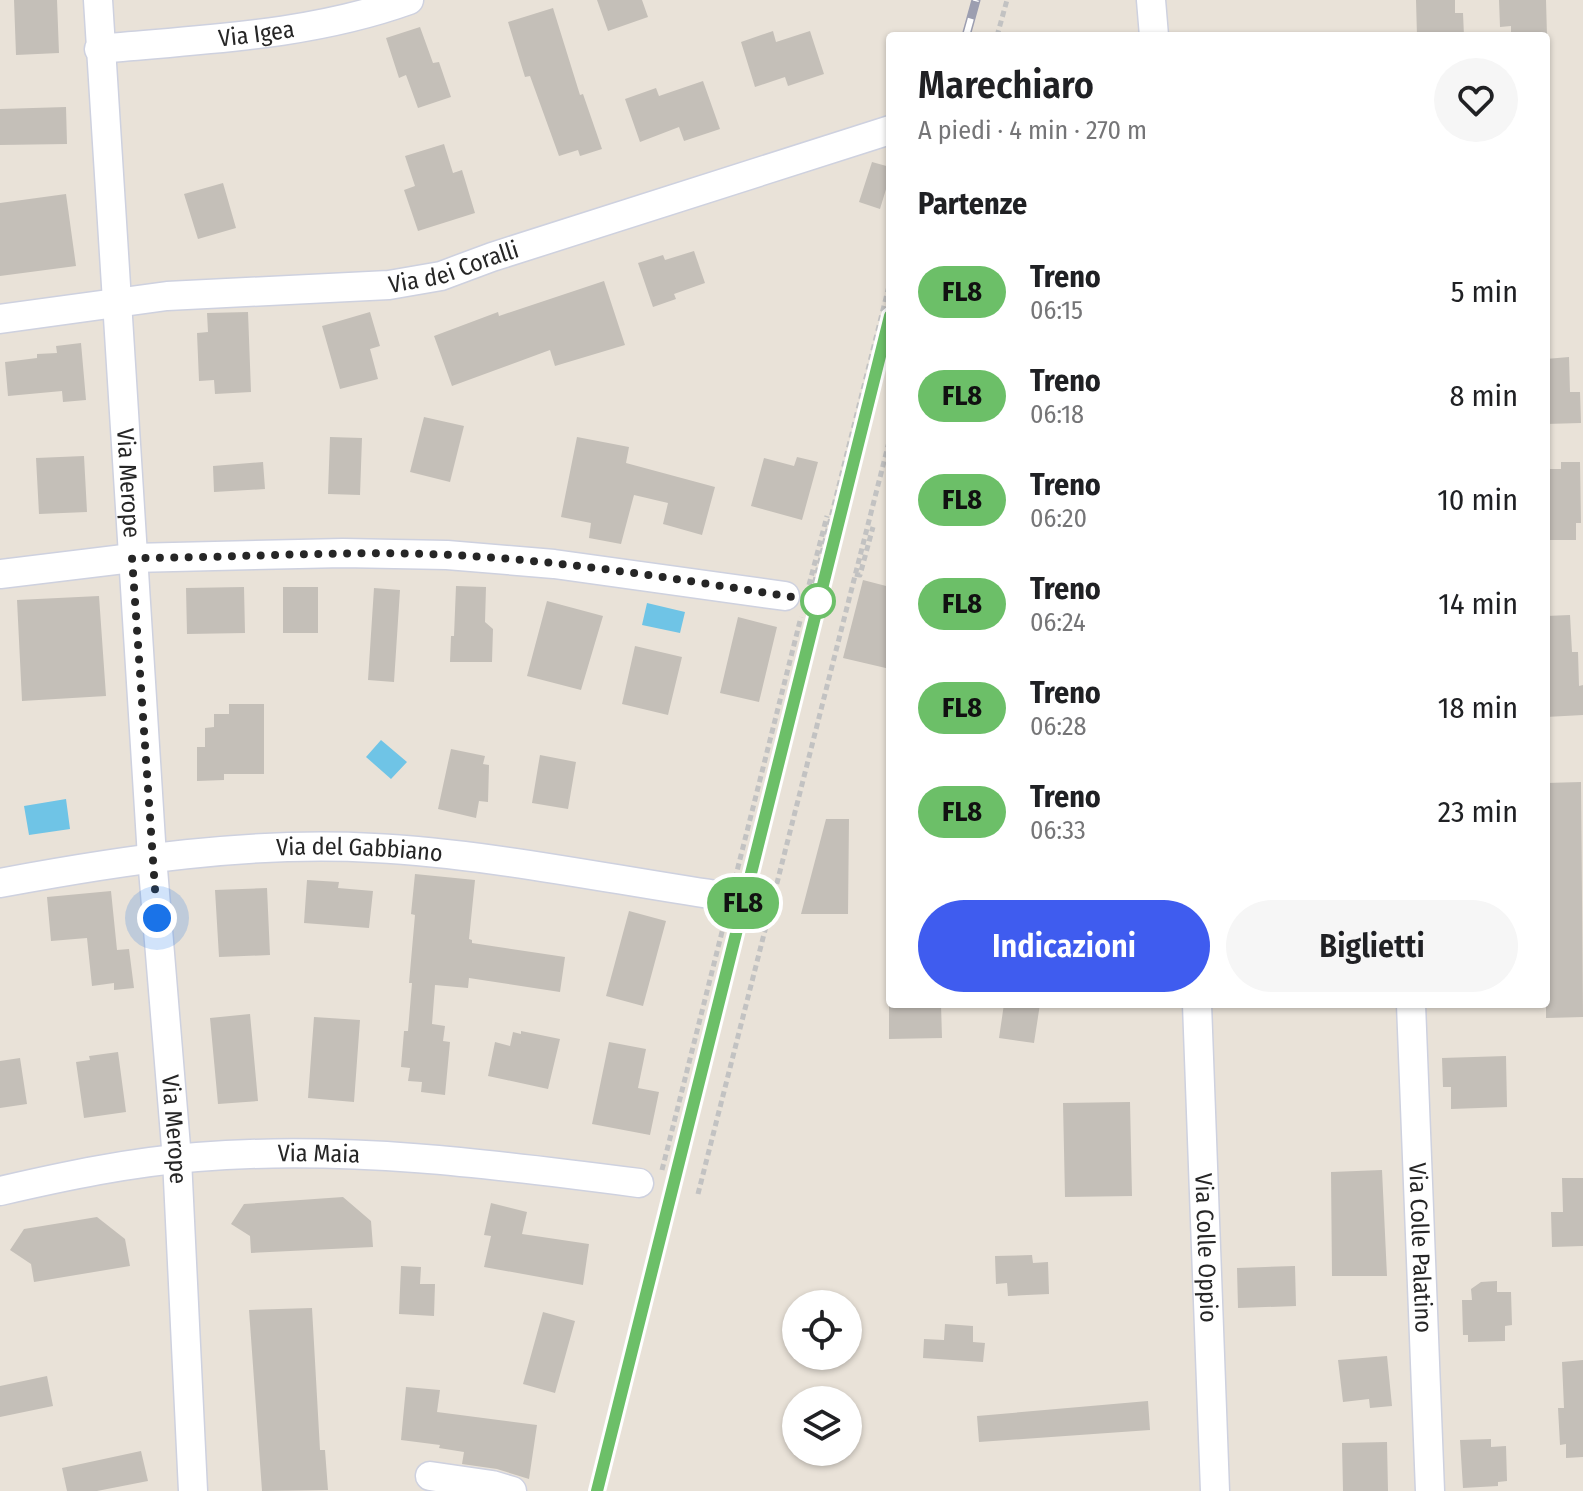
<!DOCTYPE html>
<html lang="it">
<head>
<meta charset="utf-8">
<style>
	body { margin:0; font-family:"Fira Sans Condensed",sans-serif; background:#f6f6f6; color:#202124; height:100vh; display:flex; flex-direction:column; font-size:30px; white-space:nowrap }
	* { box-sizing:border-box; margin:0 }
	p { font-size:26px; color:#757577 }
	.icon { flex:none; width:44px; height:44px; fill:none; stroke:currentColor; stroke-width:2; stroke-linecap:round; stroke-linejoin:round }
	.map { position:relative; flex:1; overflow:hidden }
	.panel { position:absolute; left:886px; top:32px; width:664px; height:976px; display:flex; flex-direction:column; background:#fff; border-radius:8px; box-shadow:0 2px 6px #0004 }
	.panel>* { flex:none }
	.badge { padding:0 16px; border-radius:26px; font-size:28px; line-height:52px }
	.buttons { position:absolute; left:782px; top:1290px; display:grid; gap:16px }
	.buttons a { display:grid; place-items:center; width:80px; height:80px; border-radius:50%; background:#fff; box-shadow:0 2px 6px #0004; font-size:40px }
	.you { position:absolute; width:40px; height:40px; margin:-20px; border:6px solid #fff; border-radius:50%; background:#1a73e8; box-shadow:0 0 0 12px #1a73e833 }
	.map>.badge { position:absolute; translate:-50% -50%; box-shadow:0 0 0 4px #fff }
	h2 { padding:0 32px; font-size:30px; line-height:72px }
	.round { display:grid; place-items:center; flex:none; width:84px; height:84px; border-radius:42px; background:#f6f6f6 }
	.overview { display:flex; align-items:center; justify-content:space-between; height:136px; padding:0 32px }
	h1 { font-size:38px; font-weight:600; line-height:60px }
	.primary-button { display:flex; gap:16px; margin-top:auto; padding:16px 32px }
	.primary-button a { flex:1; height:92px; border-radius:48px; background:#3f5cef; color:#fff; font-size:32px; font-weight:600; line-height:92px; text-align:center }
	.primary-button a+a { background:#f6f6f6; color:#202124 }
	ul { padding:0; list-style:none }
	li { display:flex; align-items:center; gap:24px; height:104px; padding:0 32px }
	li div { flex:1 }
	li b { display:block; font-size:30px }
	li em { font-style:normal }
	li .badge { min-width:88px; font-weight:700; text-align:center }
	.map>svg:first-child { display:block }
</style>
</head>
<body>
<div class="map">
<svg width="1583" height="1491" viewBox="0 0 1583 1491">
	<rect width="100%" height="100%" fill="#e9e2d8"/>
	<path fill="#6fc4e6" d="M 647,603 L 685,612 L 680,633 L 642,625 Z
		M 381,740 L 407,762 L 391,779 L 366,757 Z
		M 66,799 L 70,829 L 29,835 L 24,806 Z"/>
	<path fill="#c4bfb8" d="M 14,0 L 57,0 L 59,53 L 16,55 Z
		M 597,0 L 642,0 L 648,17 L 608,31 Z
		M 1416,0 L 1455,0 L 1455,13 L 1463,13 L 1464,36 L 1417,36 Z
		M 1499,0 L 1546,0 L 1547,36 L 1511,36 L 1511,26 L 1500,27 Z
		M 553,8 L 580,95 L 583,94 L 602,149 L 580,156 L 578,150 L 559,156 L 530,76 L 525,77 L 508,22 Z
		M 420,27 L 433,63 L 439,62 L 451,97 L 418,108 L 406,75 L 399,78 L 386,38 Z
		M 773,31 L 776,42 L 810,31 L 824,74 L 788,86 L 785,77 L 755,87 L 741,42 Z
		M 703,81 L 720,129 L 684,141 L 679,127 L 640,142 L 625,99 L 656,88 L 659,96 Z
		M 66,107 L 67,144 L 0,145 L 0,109 Z
		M 444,144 L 453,173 L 462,170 L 475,213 L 418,231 L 404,190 L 415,186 L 405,156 Z
		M 872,162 L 890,167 L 890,176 L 880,209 L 859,202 Z
		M 223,183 L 236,228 L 198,239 L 184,194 Z
		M 66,194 L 76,266 L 0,276 L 0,203 Z
		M 694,251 L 705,283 L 674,294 L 676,299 L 653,307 L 638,263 L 663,255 L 665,260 Z
		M 604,281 L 625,345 L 555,366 L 550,350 L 452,386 L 434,336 L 498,312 L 499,316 Z
		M 248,312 L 251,392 L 215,394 L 214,380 L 199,381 L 197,333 L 208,332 L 207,313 Z
		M 370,312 L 380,346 L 370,349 L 378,379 L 340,389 L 322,326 Z
		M 81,343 L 86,400 L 63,402 L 62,391 L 8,396 L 5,362 L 37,358 L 37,354 L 57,353 L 56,346 Z
		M 1569,357 L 1570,392 L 1580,392 L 1581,423 L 1546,424 L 1546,359 Z
		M 424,417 L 464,426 L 450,482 L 410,472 Z
		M 330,437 L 362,438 L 360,495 L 328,494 Z
		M 577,437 L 629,447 L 626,463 L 715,487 L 702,535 L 663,524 L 668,503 L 634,495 L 621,544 L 589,538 L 591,523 L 561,517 Z
		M 84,456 L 87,512 L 39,514 L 36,458 Z
		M 797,457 L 818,462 L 802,520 L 751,506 L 764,458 L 794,466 Z
		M 263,462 L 265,489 L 214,492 L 213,466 Z
		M 1561,462 L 1580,462 L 1581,523 L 1576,523 L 1576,540 L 1547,540 L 1546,469 L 1561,469 Z
		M 863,580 L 890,587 L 890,669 L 843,658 Z
		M 456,586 L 486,587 L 485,622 L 493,629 L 492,662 L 450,662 L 451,636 L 454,636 Z
		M 244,587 L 245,633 L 187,634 L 186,588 Z
		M 283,587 L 318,587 L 318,633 L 283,633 Z
		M 374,588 L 400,590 L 394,682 L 368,680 Z
		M 99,596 L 106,696 L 22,701 L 17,600 Z
		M 547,601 L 603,616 L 581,690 L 527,676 Z
		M 1570,615 L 1572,652 L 1578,652 L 1579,686 L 1583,685 L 1583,715 L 1546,717 L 1546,616 Z
		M 738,617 L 777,627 L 759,702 L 720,693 Z
		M 635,646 L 682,657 L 668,715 L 622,704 Z
		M 229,704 L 264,704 L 264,774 L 224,774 L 224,780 L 197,781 L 197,747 L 205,747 L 205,728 L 214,727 L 214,714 L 229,714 Z
		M 451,749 L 485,756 L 483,764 L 489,765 L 488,802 L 479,801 L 476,818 L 438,809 Z
		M 540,755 L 576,762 L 568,809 L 532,803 Z
		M 1581,782 L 1583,1017 L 1546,1018 L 1546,783 Z
		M 826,819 L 849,819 L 848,914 L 801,914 Z
		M 415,874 L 475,880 L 469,939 L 472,940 L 472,943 L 565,957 L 560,992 L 469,978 L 468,988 L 435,985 L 432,1024 L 445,1026 L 443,1041 L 450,1042 L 445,1095 L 421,1092 L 422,1082 L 408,1081 L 410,1068 L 401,1067 L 404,1031 L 408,1031 L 412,983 L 409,983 L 415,915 L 411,914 Z
		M 307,880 L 339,882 L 338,888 L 373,891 L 369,928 L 304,923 Z
		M 267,888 L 270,955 L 219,957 L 215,890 Z
		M 111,891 L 117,950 L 129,949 L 134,988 L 114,990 L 114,983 L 92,986 L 87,938 L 51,941 L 47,897 Z
		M 629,911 L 666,921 L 643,1006 L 606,996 Z
		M 889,1004 L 941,1004 L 942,1038 L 889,1039 Z
		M 1004,1004 L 1040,1004 L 1034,1043 L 999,1038 Z
		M 250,1014 L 258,1101 L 218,1104 L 210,1018 Z
		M 314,1017 L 360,1020 L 354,1102 L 308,1098 Z
		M 521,1031 L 560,1039 L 548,1089 L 488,1076 L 495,1042 L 510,1046 L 513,1032 L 521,1034 Z
		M 609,1042 L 646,1049 L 638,1088 L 659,1092 L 650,1135 L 592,1124 Z
		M 118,1052 L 126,1112 L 84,1118 L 76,1062 L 90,1060 L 89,1056 Z
		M 1506,1056 L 1507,1107 L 1451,1109 L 1451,1087 L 1443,1087 L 1442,1058 Z
		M 20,1058 L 27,1104 L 0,1108 L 0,1061 Z
		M 1130,1102 L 1132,1196 L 1065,1197 L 1063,1103 Z
		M 1382,1170 L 1387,1276 L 1332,1276 L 1331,1172 Z
		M 1562,1178 L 1583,1178 L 1583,1246 L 1552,1247 L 1551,1212 L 1563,1212 Z
		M 343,1197 L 371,1221 L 373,1247 L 251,1253 L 250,1236 L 231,1224 L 244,1204 Z
		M 491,1203 L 527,1212 L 522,1234 L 589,1244 L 583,1285 L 484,1267 L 491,1236 L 484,1235 Z
		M 97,1217 L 125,1239 L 130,1266 L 34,1282 L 31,1264 L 10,1250 L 24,1229 Z
		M 1032,1255 L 1033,1263 L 1048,1262 L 1049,1294 L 1008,1296 L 1007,1283 L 996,1284 L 995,1256 Z
		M 401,1266 L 421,1267 L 420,1284 L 435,1284 L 434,1316 L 399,1314 Z
		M 1295,1266 L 1296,1306 L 1238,1308 L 1237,1268 Z
		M 1497,1281 L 1497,1292 L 1511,1292 L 1512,1325 L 1505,1326 L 1505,1341 L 1468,1342 L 1468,1335 L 1463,1335 L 1462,1300 L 1472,1300 L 1471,1289 L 1481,1282 Z
		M 312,1308 L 320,1450 L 325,1450 L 328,1490 L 262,1491 L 249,1310 Z
		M 543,1312 L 575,1321 L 555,1393 L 523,1384 Z
		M 945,1324 L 973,1326 L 973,1342 L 985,1343 L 983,1362 L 923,1358 L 924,1339 L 944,1340 Z
		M 1387,1356 L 1392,1406 L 1370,1408 L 1369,1399 L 1343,1402 L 1338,1360 Z
		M 1583,1360 L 1583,1457 L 1566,1458 L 1566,1444 L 1560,1445 L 1558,1408 L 1564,1408 L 1562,1362 Z
		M 47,1376 L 53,1406 L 0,1417 L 0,1386 Z
		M 406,1387 L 440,1390 L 437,1412 L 537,1425 L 529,1479 L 497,1469 L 462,1464 L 464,1452 L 439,1448 L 440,1445 L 401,1440 Z
		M 1148,1401 L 1150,1430 L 979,1442 L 977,1416 Z
		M 1491,1439 L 1491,1447 L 1506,1446 L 1507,1481 L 1498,1482 L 1498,1486 L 1463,1488 L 1460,1440 Z
		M 1387,1442 L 1388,1491 L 1343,1491 L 1342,1443 Z
		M 141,1451 L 148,1481 L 97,1491 L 67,1491 L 62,1468 Z"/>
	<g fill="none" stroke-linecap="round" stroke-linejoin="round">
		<defs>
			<g id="street">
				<path id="s1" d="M 98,0 L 152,857 L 177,1159 L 193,1491"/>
				<path d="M 1151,0 L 1154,36"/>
				<path id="s2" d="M 99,49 C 204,39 309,36 409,0"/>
				<path id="s3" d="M 0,319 L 167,296 L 389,285 L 441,276 L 492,257 L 890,130"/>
				<path d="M 0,574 L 132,558 L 343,553 L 447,555 L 554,564 L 785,596"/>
				<path id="s4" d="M 0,883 C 123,860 249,841 374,848 C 489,854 602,878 716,895"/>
				<path id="s5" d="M 1197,1004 L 1215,1491"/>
				<path id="s6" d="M 1411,1004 L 1430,1491"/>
				<path id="s7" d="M 0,1191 C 65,1176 131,1162 197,1157 C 346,1145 493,1164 639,1183"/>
				<path d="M 430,1476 L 492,1485 L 512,1491"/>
			</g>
		</defs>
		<use href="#street" stroke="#ced1df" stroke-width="31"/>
		<path stroke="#c2c2c2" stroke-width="5" stroke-dasharray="6 4" stroke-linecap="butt" d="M 997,36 L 1007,0
			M 855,574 L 860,575 L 873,527
			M 809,585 L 827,516
			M 812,593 L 890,282
			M 735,879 L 801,617
			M 662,1170 L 725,920
			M 698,1194 L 890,438"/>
		<use href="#street" stroke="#fff" stroke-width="28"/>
		<defs>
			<path id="rail" d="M 966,36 L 976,0
				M 597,1491 L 890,316"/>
		</defs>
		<use href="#rail" stroke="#9c9eb0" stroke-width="9"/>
		<use href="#rail" stroke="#fff" stroke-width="6" stroke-dasharray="18" stroke-linecap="butt"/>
	</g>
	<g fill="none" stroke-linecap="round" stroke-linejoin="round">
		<defs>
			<path id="line" d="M 597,1491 L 890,316"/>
		</defs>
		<use href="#line" stroke="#fff" stroke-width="18"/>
		<use href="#line" stroke="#6cbf68" stroke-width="12"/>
		<path stroke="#262626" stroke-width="8" stroke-dasharray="0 14.4" d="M 157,918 L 132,558 C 249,558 368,548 485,557 C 597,565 708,584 818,601"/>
	</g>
	<circle fill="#fff" stroke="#6cbf68" stroke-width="4" cx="818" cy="601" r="16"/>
	<g text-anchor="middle" stroke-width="6" stroke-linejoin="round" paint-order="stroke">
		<g font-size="24" fill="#262626" stroke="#fff">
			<text dy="8" stroke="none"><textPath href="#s2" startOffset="158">Via Igea</textPath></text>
			<text dy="8" stroke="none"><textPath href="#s3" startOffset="458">Via dei Coralli</textPath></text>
			<text dy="8" stroke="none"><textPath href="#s1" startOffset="484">Via Merope</textPath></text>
			<text dy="8" stroke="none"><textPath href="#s4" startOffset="362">Via del Gabbiano</textPath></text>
			<text dy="8" stroke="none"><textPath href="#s1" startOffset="1132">Via Merope</textPath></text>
			<text dy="8" stroke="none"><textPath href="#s7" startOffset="322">Via Maia</textPath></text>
			<text dy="8" stroke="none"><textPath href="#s5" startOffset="244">Via Colle Oppio</textPath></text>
			<text dy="8" stroke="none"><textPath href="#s6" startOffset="244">Via Colle Palatino</textPath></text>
		</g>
	</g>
</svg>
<div class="buttons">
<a><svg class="icon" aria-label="locate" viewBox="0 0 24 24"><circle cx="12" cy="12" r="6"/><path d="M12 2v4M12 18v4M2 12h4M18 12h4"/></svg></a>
<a><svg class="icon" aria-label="layers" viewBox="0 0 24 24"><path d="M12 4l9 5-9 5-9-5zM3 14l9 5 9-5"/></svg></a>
</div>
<div class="you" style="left:157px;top:918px"></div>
<b class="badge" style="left:743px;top:903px;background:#6cbf68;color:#111">FL8</b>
<section class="panel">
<div class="overview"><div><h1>Marechiaro</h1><p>A piedi · 4 min · 270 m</p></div><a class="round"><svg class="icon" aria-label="heart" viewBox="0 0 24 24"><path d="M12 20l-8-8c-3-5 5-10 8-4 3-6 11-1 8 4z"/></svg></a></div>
<h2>Partenze</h2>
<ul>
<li><span class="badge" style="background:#6cbf68;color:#111">FL8</span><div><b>Treno</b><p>06:15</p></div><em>5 min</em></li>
<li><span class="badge" style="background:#6cbf68;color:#111">FL8</span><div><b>Treno</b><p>06:18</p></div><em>8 min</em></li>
<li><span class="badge" style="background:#6cbf68;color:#111">FL8</span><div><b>Treno</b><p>06:20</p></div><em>10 min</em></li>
<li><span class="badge" style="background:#6cbf68;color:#111">FL8</span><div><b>Treno</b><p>06:24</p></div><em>14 min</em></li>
<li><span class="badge" style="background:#6cbf68;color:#111">FL8</span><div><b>Treno</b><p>06:28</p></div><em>18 min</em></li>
<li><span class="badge" style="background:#6cbf68;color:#111">FL8</span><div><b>Treno</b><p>06:33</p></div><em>23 min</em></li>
</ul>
<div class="primary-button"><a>Indicazioni</a><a>Biglietti</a></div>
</section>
</div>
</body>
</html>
